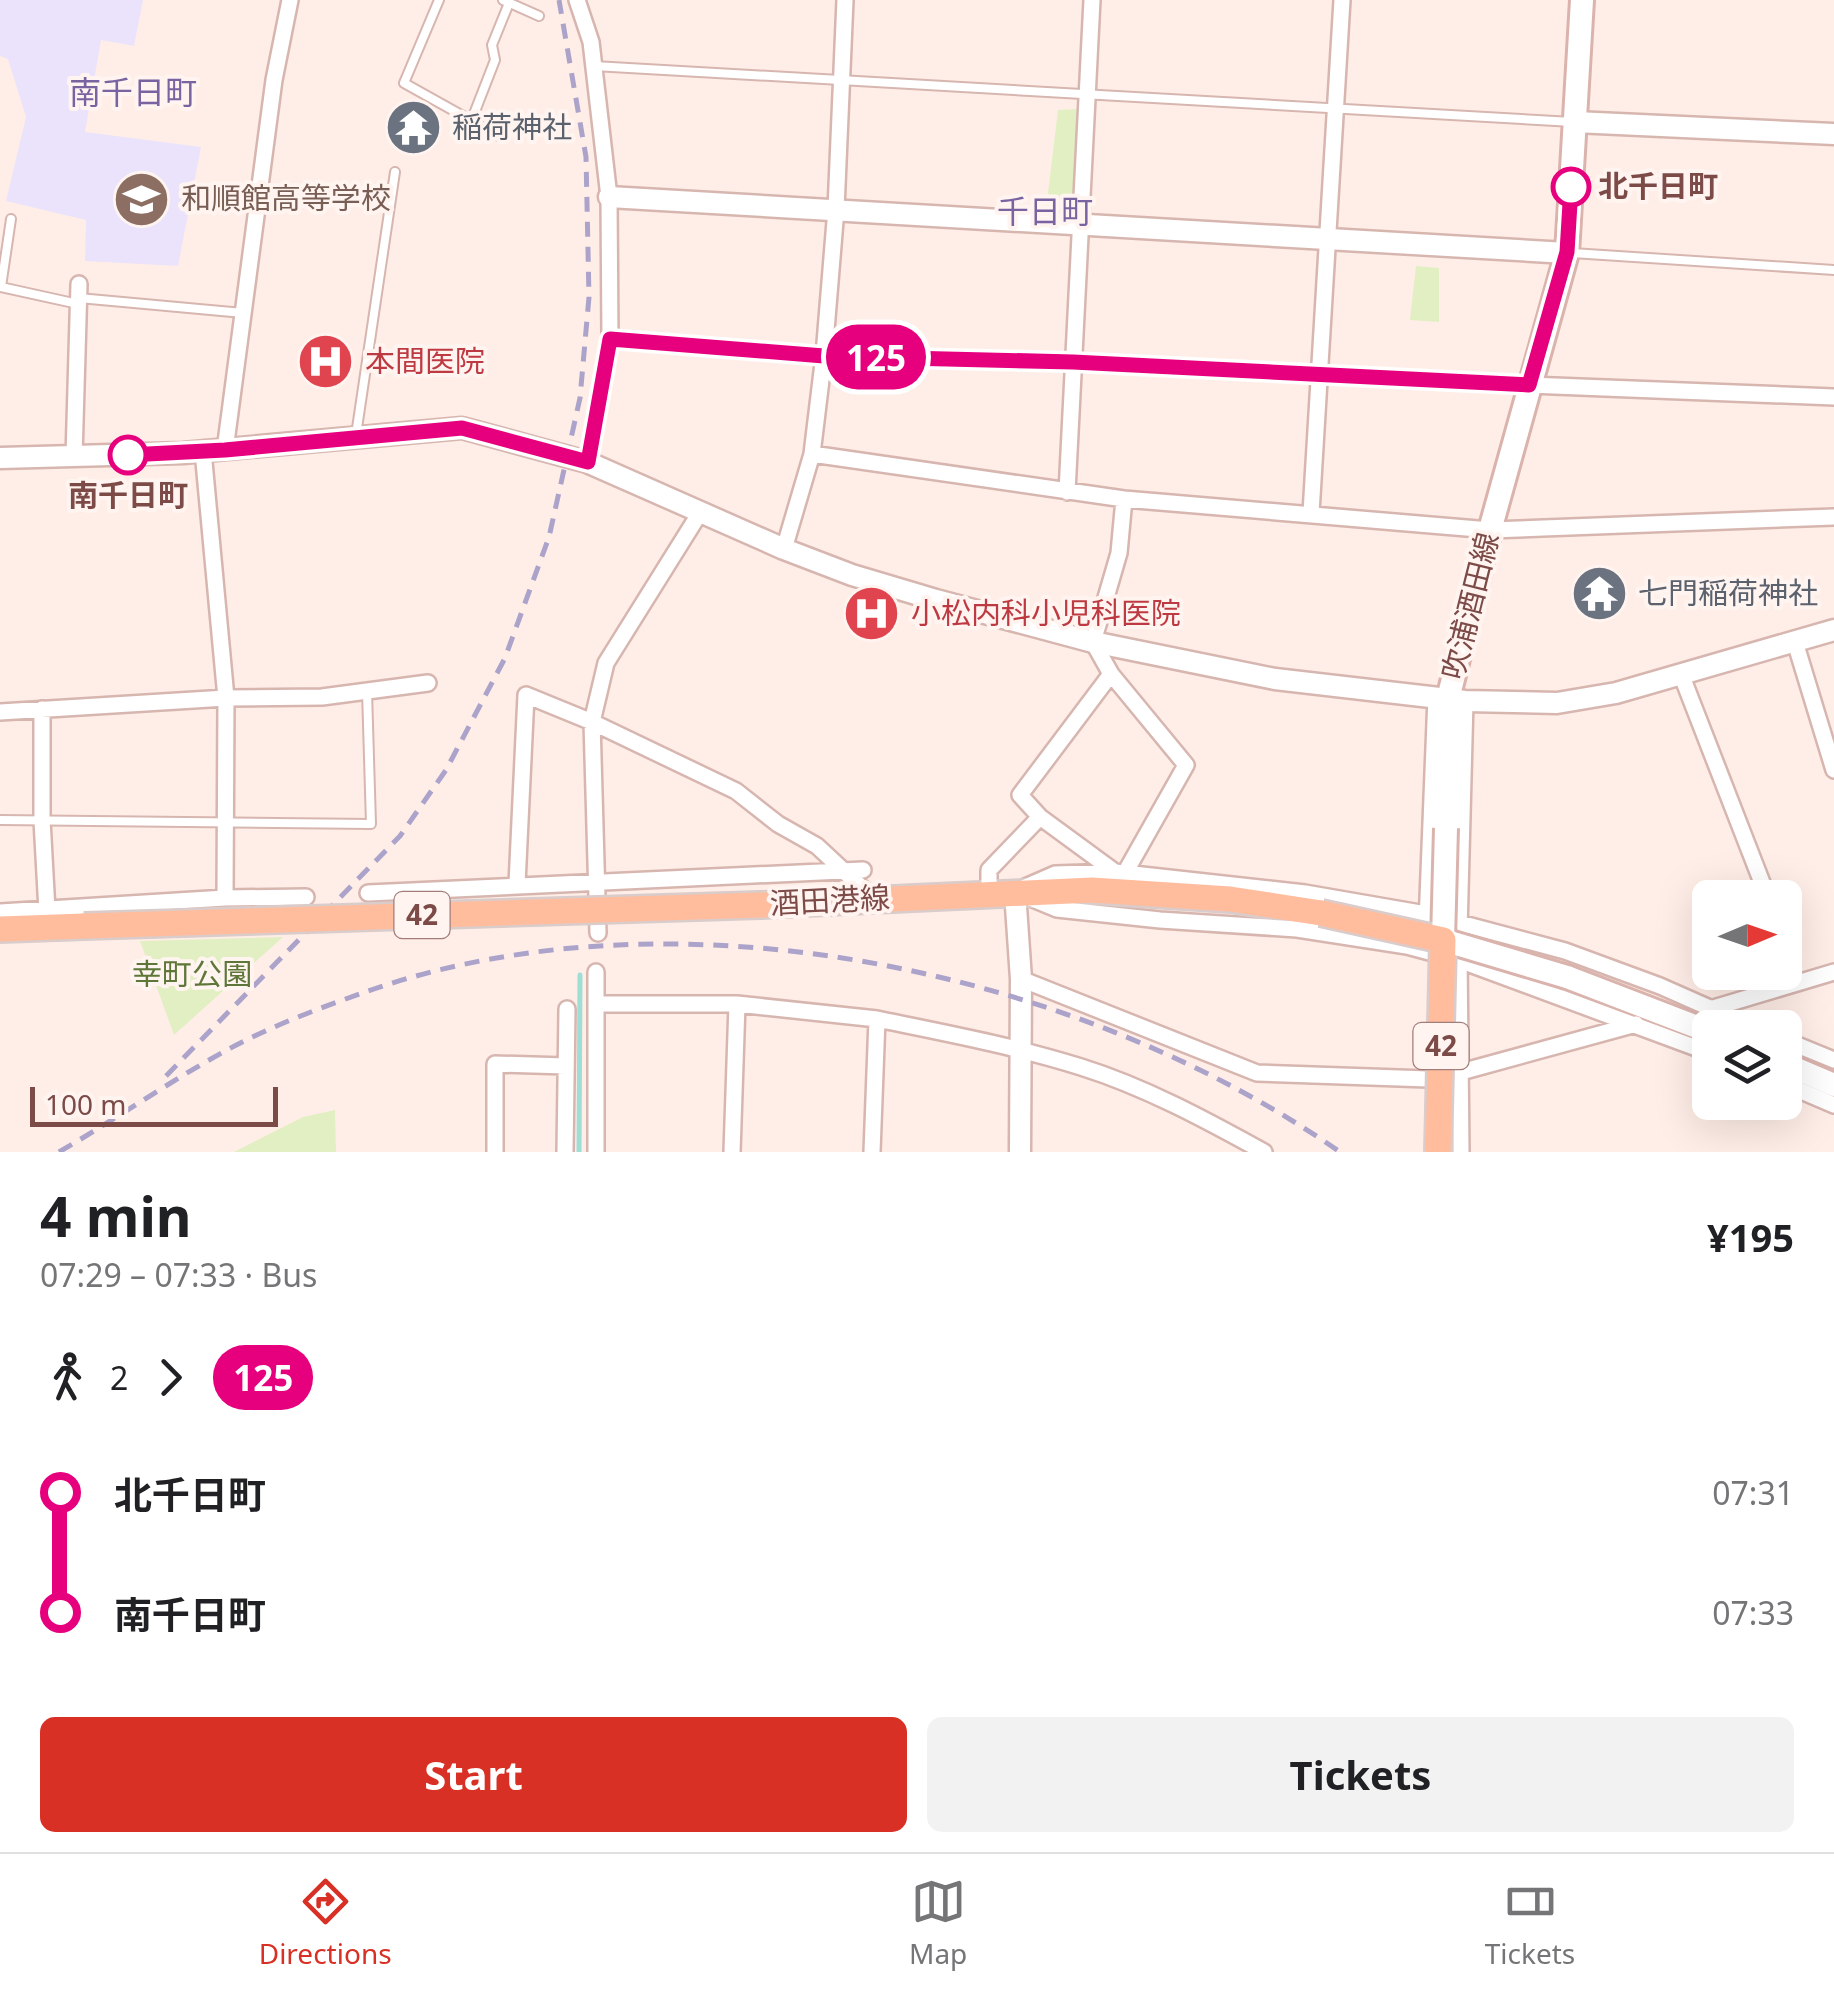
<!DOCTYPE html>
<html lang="en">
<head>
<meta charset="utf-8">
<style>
	body { margin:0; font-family:"Noto Sans","Noto Sans JP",sans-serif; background:#f2f2f2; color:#202124; height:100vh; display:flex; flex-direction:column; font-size:38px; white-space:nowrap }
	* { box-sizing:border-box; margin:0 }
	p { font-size:32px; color:#757577 }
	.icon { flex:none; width:55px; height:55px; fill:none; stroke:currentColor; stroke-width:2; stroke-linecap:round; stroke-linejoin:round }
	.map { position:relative; height:1152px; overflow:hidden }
	.sheet { display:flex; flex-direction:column; background:#fff; flex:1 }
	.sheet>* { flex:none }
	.badge { padding:0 20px; border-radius:32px; font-size:35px; line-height:65px }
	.needle { width:65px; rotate:88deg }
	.controls { position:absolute; left:1692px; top:880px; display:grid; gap:20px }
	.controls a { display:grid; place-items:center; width:110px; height:110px; border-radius:15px; background:#fff; box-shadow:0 10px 40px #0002; font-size:50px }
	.scale { position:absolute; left:30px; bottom:25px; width:248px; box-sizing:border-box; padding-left:10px; border:5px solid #7c4a47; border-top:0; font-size:28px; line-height:35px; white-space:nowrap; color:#7c4a47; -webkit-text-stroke:8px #fff4f0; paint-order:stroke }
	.map>.badge { position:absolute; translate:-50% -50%; box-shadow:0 0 0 5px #fff }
	.legs { display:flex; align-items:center; gap:15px; height:110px; padding:0 40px; font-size:32px }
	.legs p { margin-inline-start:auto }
	.headline { display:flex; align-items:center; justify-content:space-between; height:170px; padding:0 40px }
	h1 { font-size:55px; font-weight:700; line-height:75px }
	.action { display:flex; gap:20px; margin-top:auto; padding:20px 40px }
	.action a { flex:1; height:115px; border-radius:15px; background:#d93025; color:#fff; font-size:40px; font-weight:700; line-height:115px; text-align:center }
	.action a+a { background:#f2f2f2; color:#202124 }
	ul { padding:0 40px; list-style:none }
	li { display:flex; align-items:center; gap:35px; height:120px; font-size:38px }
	li i { display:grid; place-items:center; width:15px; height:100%; margin:0 12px; background:currentColor }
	li i::after { content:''; width:25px; height:25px; margin:-12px; border:8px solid; border-radius:50%; background:#fff }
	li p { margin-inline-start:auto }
	li:first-child i { background:linear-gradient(#0000 50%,currentColor 0) }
	li:last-child i { background:linear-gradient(currentColor 50%,#0000 0) }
	.tabs { display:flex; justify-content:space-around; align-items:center; height:140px; border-top:2px solid #e0e0e0; background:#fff; font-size:28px; color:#757577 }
	.tabs a { display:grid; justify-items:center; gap:5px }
	.tabs .current { color:#d93025 }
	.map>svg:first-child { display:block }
</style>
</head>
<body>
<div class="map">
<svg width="1834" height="1152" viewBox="0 0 1834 1152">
	<rect width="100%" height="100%" fill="#ffeee7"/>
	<path fill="#ebe3fb" d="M 0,0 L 143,0 L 134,46 L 101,40 L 85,132 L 201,147 L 178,266 L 85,261 L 86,220 L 6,201 L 26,117 L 8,59 L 0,56 Z"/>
	<path fill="#e2efc3" d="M 1079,109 L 1072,212 L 1046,210 L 1058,110 Z
		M 1416,266 L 1439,268 L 1439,322 L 1410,320 Z
		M 283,937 L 174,1035 L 140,941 Z
		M 335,1110 L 336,1152 L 234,1152 L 303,1117 Z"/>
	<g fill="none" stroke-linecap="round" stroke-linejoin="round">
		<path stroke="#9dded5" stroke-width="5" d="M 579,1152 L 580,975"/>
		<defs>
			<path id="service" d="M 439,0 L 404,83 L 499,136
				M 503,0 L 539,16
				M 594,66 L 1573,122
				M 472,119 L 495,60 L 492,45 L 509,3
				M 11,219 L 1,287 L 78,304
				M 1572,253 L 1834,270
				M 79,298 L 243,313
				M 610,339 L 824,355 L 1073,362 L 1525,385
				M 356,435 L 395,172
				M 0,820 L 371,824 L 367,691"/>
			<path id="minor" d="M 577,0 L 591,42 L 609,197 L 610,339 L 587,462
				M 1529,385 L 1834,397
				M 225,450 L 274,80 L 290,0
				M 203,451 L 226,698 L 225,898
				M 812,454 L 1124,499 L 1490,530 L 1834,517
				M 74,457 L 79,284
				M 1067,492 L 1092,0
				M 1124,499 L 1119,553 L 1093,642 L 1111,674 L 1186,765 L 1125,873
				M 1311,513 L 1342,0
				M 784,549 L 812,454 L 824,355 L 836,209 L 845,0
				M 1795,642 L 1834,770
				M 1111,674 L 1020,795 L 1040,817 L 1115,872
				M 1681,674 L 1768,898
				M 42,709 L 42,820 L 47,911
				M 0,712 L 226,698 L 322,697 L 428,683
				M 517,884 L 526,695 L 592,722 L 736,791 L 778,824 L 817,846 L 874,899
				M 1023,888 L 1055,874 L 1115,872 L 1305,893 L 1426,914 L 1565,951 L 1660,986 L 1755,1028
				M 368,893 L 863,870
				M 989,893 L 989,870 L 1040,817
				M 1028,897 L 1057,909 L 1160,920 L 1297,929 L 1407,946 L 1459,960 L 1710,1053
				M 0,912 L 225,898 L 306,897
				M 1427,923 L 1436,697
				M 1459,931 L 1465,701
				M 598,933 L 592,722 L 606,663 L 701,511
				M 1459,954 L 1461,1152
				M 1021,979 L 1257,1073 L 1428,1079
				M 596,1004 L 737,1004 L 732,1152
				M 737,1004 L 877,1019 L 872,1152
				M 1710,1009 L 1834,972
				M 877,1019 C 945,1033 1014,1046 1081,1067 C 1145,1087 1206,1120 1264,1152
				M 1785,1040 L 1834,1060
				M 1461,1072 L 1636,1024
				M 1785,1084 L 1834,1105
				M 495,1152 L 495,1064 L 566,1066
				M 565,1152 L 567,1009
				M 596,1152 L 596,972"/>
			<path id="tertiary" d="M 1575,122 L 1834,134
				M 609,197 L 1567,253
				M 0,458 L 183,453 L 462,428 L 587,462 L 784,549 L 852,575 L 936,600 L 1093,642 L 1275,679 L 1465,701 L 1557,703 L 1616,693 L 1834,630
				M 1015,892 L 1021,979 L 1020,1152"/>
			<path id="secondary" d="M 1446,828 L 1448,699 L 1490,530 L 1567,253 L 1582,0
				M 1567,977 L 1710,1032
				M 1785,1064 L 1834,1085"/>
			<path id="primary" d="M 761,905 L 1092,890 L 1230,899 L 1321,913
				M 0,929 L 84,926"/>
		</defs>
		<use href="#service" stroke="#d7b6b0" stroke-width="12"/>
		<use href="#minor" stroke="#d7b6b0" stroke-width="20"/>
		<use href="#tertiary" stroke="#d7b6b0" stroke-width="25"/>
		<use href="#secondary" stroke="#dbb3ad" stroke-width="28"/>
		<use href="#primary" stroke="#dacccb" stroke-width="30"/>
		<use href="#service" stroke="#fff" stroke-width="8"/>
		<use href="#minor" stroke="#fff" stroke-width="15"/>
		<use href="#tertiary" stroke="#fff" stroke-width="20"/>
		<use href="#secondary" stroke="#fff" stroke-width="22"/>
		<use href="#primary" stroke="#ffbd9e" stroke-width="25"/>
		<path stroke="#aca3cb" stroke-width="5" stroke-dasharray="15 10" stroke-linecap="butt" d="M 166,1076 L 400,836 L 446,770 L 505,658 L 549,537 L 580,398 L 589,297 L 586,157 L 559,0
			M 59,1152 C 116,1119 170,1081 227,1050 C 273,1025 325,1006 374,989 C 679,885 1079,970 1340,1152"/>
		<defs>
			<path id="secondary-bridge" d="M 1446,828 L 1443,940 L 1567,977"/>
			<path id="primary-bridge" d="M 1321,913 L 1443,940 L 1438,1152
				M 84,926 L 761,905"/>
		</defs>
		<use href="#secondary-bridge" stroke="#dbb3ad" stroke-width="28" stroke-linecap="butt"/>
		<use href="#primary-bridge" stroke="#dacccb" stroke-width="30" stroke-linecap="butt"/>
		<use href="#secondary-bridge" stroke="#fff" stroke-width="22"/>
		<use href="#primary-bridge" stroke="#ffbd9e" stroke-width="25"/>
	</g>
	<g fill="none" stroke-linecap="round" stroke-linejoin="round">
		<defs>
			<path id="line-1" d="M 128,455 L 225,450 L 462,428 L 588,462 L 610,339 L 824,356 L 1073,362 L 1529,385 L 1567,252 L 1571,187"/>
		</defs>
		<use href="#line-1" stroke="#fff" stroke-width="22"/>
		<use href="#line-1" stroke="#e6007e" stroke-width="15"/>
	</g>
	<defs>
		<symbol id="temple-disc" viewBox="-11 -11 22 22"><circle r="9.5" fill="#6b7280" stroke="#fff4f0"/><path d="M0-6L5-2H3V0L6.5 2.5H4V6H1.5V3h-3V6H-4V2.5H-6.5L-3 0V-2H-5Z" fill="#fff"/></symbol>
		<symbol id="school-disc" viewBox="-11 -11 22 22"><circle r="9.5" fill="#8d6e63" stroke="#fff4f0"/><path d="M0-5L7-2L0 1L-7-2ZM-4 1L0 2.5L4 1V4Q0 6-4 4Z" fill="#fff"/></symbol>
		<symbol id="hospital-disc" viewBox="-11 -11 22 22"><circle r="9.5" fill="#e0444e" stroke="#fff4f0"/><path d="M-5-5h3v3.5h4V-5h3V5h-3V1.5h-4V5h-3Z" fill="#fff"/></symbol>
	</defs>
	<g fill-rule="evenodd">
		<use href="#temple-disc" x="382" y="96" width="63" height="63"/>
		<use href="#school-disc" x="110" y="168" width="63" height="63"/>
		<use href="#hospital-disc" x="294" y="330" width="63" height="63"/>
		<use href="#temple-disc" x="1568" y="562" width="63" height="63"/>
		<use href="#hospital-disc" x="840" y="582" width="63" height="63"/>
	</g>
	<g fill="#fff" stroke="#e6007e" stroke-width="5">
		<circle cx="1571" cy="187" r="18"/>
		<circle cx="128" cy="455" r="18"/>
	</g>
	<g text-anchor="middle" stroke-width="8" stroke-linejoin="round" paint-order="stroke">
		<g fill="#fff4f0" stroke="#a37d7a" stroke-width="2.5">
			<rect x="394.5" y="892" width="55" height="46" rx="8"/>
			<rect x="1413.5" y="1023" width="55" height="46" rx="8"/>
		</g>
		<g font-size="28" font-weight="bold" fill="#7c4a47">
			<text x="422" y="925">42</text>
			<text x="1441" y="1056">42</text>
		</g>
		<g font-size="30" fill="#5b616d" stroke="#fff4f0" text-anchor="start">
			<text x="452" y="138">稲荷神社</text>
			<text x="1638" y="604">七門稲荷神社</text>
		</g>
		<g font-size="30" font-weight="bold" fill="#7c4a47" stroke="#fff4f0" text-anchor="start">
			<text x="1598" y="197">北千日町</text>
			<text x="128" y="506" text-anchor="middle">南千日町</text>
		</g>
		<g font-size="30" fill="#785e54" stroke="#fff4f0" text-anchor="start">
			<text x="181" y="209">和順館高等学校</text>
		</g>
		<g font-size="30" fill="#be3a42" stroke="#fff4f0" text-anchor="start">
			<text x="365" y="372">本間医院</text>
			<text x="911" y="624">小松内科小児科医院</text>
		</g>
		<g font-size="30" fill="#7c4a47" stroke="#fff4f0">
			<text transform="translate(1471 606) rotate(-76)" y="10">吹浦酒田線</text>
			<text transform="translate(830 901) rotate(-3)" y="10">酒田港線</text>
		</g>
		<g font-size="30" fill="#5e7738" stroke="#fff4f0">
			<text x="192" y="985">幸町公園</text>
		</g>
		<g font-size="32" fill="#7963a0" stroke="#fff4f0">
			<text x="133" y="104">南千日町</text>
			<text x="1045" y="223">千日町</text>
		</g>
	</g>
</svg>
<div class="controls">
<a><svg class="needle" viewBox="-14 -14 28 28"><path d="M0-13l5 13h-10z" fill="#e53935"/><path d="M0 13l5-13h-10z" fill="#757577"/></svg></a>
<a><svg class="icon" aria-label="layers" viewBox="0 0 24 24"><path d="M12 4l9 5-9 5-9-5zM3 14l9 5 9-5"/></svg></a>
</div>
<div class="scale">100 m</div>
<b class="badge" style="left:876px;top:357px;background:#e6007e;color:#fff">125</b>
</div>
<section class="sheet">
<div class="headline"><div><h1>4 min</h1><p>07:29 – 07:33 · Bus</p></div><b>¥195</b></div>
<div class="legs"><svg class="icon" aria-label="walk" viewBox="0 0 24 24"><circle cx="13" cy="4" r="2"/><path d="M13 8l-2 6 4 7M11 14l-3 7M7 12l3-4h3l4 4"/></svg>2<svg class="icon" aria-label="forward" viewBox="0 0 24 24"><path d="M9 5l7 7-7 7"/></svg><b class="badge" style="background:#e6007e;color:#fff">125</b></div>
<ul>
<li><i style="color:#e6007e"></i><b>北千日町</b><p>07:31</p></li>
<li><i style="color:#e6007e"></i><b>南千日町</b><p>07:33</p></li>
</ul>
<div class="action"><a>Start</a><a>Tickets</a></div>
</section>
<nav class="tabs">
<a class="current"><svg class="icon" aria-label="directions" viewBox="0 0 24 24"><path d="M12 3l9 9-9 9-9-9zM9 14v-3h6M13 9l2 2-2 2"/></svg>Directions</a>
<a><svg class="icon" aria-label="map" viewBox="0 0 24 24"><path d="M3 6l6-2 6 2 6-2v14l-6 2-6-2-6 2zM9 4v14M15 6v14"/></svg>Map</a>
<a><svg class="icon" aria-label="tickets" viewBox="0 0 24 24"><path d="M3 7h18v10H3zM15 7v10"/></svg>Tickets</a>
</nav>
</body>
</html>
